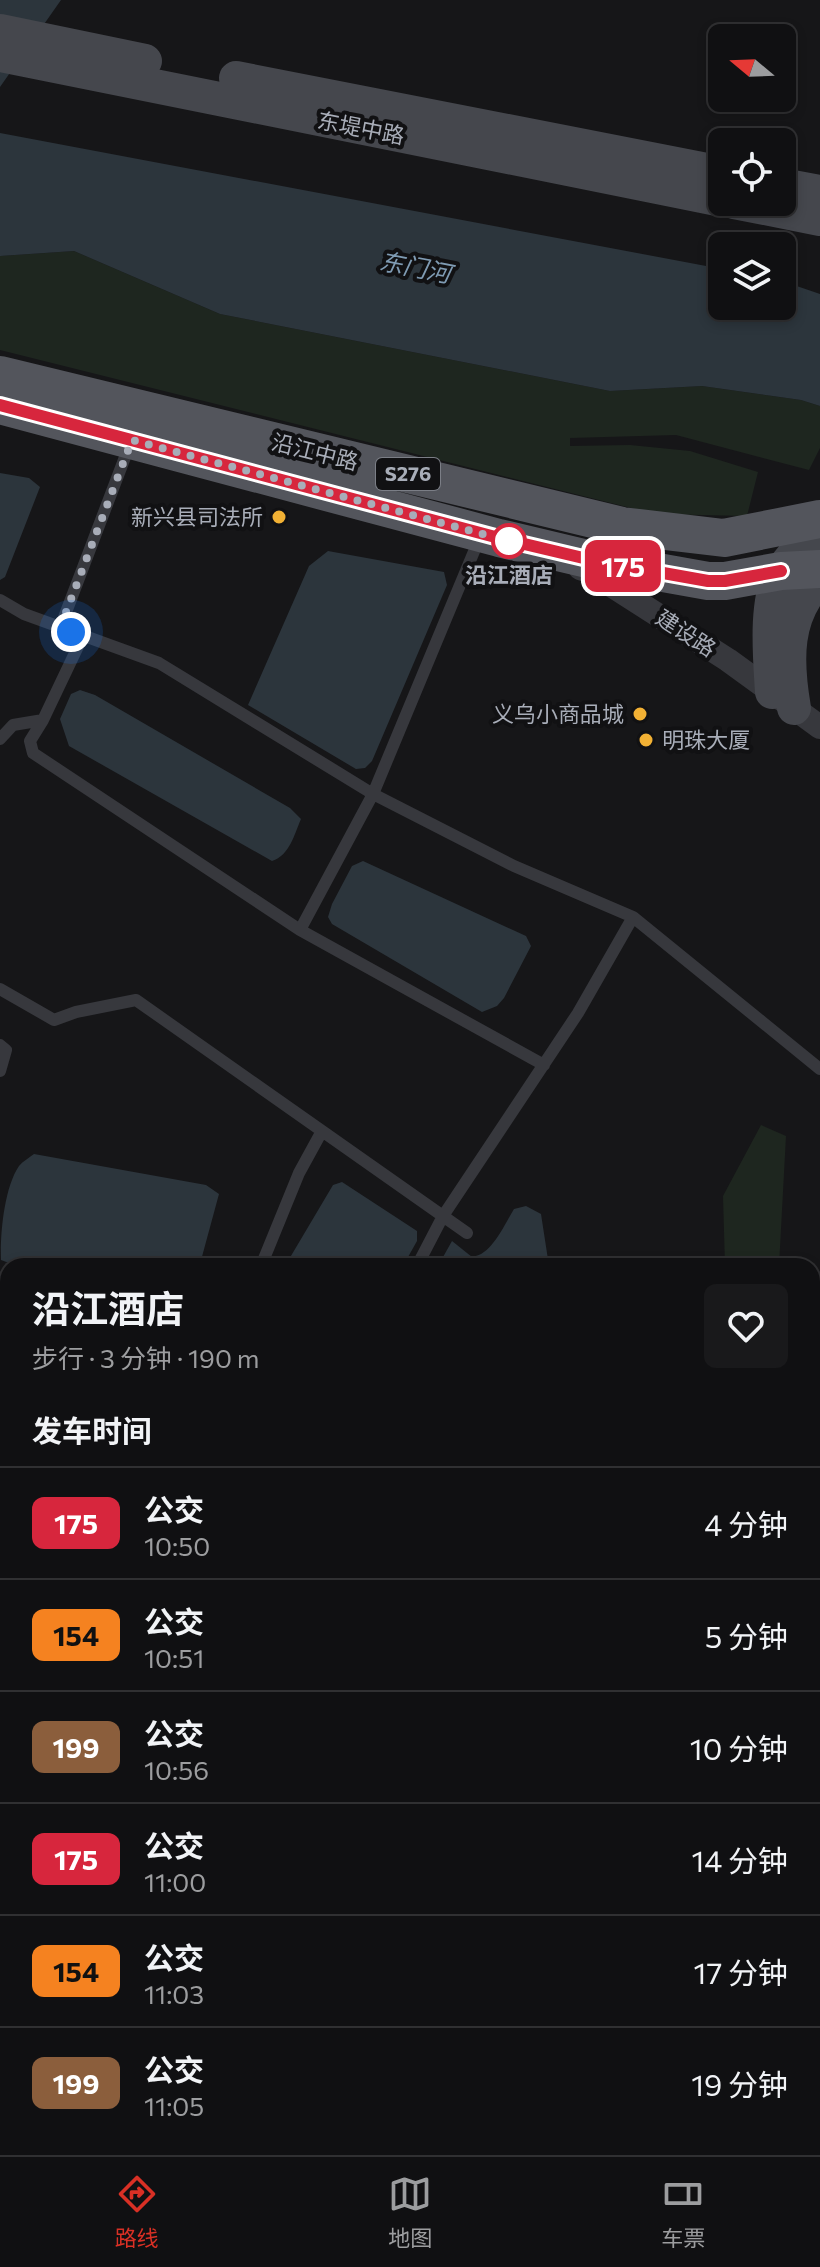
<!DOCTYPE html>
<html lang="zh">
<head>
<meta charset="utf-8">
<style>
	body { margin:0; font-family:Commissioner,"Noto Sans SC",sans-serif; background:#19191b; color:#f1f3f6; height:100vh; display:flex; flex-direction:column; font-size:30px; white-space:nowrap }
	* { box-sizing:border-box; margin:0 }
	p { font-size:26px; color:#9c9d9f }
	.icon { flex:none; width:44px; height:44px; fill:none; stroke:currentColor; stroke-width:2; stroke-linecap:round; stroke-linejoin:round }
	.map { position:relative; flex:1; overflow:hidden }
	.details { position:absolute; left:0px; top:1258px; width:820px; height:898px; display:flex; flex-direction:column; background:#101012; border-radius:24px 24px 0 0; box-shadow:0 4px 12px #0003,0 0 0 2px #303032 }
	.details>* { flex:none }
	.badge { padding:0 16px; border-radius:12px; font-size:28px; line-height:52px }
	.needle { width:52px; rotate:289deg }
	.tools { position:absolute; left:708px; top:24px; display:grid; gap:16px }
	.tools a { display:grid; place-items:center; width:88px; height:88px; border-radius:12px; background:#101012; box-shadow:0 4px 12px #0003,0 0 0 2px #303032; font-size:40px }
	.you { position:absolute; width:40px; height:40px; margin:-20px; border:6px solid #fff; border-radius:50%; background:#1a73e8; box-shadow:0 0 0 12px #1a73e833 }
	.map>.badge { position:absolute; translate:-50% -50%; box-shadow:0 0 0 4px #fff }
	h2 { padding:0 32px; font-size:30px; line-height:72px }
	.round { display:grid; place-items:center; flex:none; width:84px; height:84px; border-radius:12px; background:#19191b }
	.summary { display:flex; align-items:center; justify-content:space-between; height:136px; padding:0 32px }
	h1 { font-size:38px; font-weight:700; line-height:60px }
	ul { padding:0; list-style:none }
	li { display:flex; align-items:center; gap:24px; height:112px; padding:0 32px; border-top:2px solid #303032 }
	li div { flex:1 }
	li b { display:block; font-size:30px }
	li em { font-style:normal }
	li .badge { min-width:88px; font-weight:700; text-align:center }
	.menu { display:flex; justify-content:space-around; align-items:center; height:112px; border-top:2px solid #303032; background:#101012; font-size:22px; color:#9c9d9f }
	.menu a { display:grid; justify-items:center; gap:4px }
	.menu .current { color:#d93025 }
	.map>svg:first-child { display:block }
</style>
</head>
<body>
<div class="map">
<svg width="820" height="2155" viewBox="0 0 820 2155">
	<rect width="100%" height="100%" fill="#161618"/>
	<path fill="#222225" d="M 8,1281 L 8,1495 L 0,1493 L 0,1329 Z"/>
	<path fill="#1e261f" d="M 74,251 L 220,314 L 610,391 L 702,386 L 801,400 L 820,406 L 820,448 L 809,470 L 676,435 L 570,438 L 570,446 L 630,445 L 690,451 L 758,472 L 747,516 L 655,514 L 0,350 L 0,256 Z
		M 761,1125 L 786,1136 L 779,1266 L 725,1266 L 723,1196 Z"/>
	<path fill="#2c353c" d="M 0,0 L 61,0 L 0,87 Z
		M 0,133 L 722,269 L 722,306 L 782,306 L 782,281 L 820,294 L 820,406 L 801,400 L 702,386 L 610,391 L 220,314 L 74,251 L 0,256 Z
		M 0,473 L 29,478 L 40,487 L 5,577 L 0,580 Z
		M 328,551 L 444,572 L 447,585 L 372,761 L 365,768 L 356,769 L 248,705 L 309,566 Z
		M 80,690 L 95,695 L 290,808 L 301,819 C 294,835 290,855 272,861 L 69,746 L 60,719 L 71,694 Z
		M 363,861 L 526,936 L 531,946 L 504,998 L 497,1006 L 482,1012 L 332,924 L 328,917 L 332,904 L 352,866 Z
		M 34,1154 L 206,1185 L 219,1194 L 200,1264 L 198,1266 L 17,1266 L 1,1260 C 0,1235 4,1188 19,1166 C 23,1161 29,1158 34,1154 Z
		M 342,1182 L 417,1231 L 417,1241 L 403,1266 L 285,1266 L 333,1185 Z
		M 526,1206 L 541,1214 L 549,1266 L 438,1266 L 452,1241 L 472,1257 C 492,1255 504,1225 514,1209 Z
		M 613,2148 L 675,2148 L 650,2155 L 616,2155 Z"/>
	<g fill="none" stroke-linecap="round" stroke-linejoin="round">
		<path stroke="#37383d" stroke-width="12" d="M 0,600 L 24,614 L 159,663 L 373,794 L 514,866 L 633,917 L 820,1069
			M 60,628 L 130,444
			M 43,720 L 30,741 L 33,753 L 300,930 L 544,1065
			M 0,739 L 13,725 L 43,720 L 83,636
			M 300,930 L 373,794 L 480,537
			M 0,989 L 54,1020 L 76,1012 L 136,1000 L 467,1233
			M 0,1045 L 6,1050 L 0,1071
			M 261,1266 L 299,1173 L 322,1131
			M 417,1266 L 443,1216 L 578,1013 L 633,917
			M 812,1466 L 820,1468
			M 0,1502 L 8,1504
			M 812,1790 L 820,1790
			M 812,2084 L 820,2085
			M 351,2148 L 363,2155
			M 240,2155 L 243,2148
			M 720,2155 L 720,2148"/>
		<path stroke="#37383d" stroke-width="24" d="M 580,568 L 589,571 L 728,660 L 820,727"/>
		<path stroke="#45474d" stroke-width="34" d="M 0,31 L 145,61
			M 0,55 L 722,200
			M 236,78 L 722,173
			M 782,185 L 820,192
			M 734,202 L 820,219
			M 772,692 C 770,659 764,597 783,569 C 794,553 808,540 820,526
			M 794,708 C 786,661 784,615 820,579"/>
		<path stroke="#53555c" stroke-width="38" d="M 0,375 L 622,526 L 724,538 L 820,519
			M 0,405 L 499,538 L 596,561 L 708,581 L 725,581 L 781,571 L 820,569"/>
	</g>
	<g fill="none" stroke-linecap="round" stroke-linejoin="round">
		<defs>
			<path id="line" d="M 0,405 L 499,538 L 596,561 L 708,581 L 725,581 L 781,571"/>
		</defs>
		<use href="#line" stroke="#fff" stroke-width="18"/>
		<use href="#line" stroke="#d7263d" stroke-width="12"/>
		<path stroke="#a8adb8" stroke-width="8" stroke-dasharray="0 14.4" d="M 71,632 L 60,628 L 132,440 L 509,541"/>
	</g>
	<g fill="#f2b134" stroke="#111113" stroke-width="3">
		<circle cx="279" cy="517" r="8"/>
		<circle cx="640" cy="714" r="8"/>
		<circle cx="646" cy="740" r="8"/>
	</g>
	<circle fill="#fff" stroke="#d7263d" stroke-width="4" cx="509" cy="541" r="16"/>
	<g text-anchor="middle" stroke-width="8" stroke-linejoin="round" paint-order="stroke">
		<rect fill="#111113" stroke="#7b7e86" stroke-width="2" x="376" y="458" width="64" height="32" rx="6"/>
		<g font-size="20" font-weight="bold" fill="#a8adb8">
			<text x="408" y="481">S276</text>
		</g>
		<g font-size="22" fill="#a8adb8" stroke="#111113">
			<text transform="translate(361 128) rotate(11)" y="8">东堤中路</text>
			<text transform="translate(315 452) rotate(14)" y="8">沿江中路</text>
			<text transform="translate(686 633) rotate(33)" y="8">建设路</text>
		</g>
		<g font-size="22" fill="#a8adb8" stroke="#111113" text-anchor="end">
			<text x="263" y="525">新兴县司法所</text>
			<text x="624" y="722">义乌小商品城</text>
			<text x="662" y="748" text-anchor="start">明珠大厦</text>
		</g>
		<g font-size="22" font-weight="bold" fill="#a8adb8" stroke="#111113">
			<text x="509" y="583">沿江酒店</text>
		</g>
		<g font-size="24" font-style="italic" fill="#7f9bb3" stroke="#111113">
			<text transform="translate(415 268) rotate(11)" y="8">东门河</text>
		</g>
	</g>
</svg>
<div class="tools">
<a><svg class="needle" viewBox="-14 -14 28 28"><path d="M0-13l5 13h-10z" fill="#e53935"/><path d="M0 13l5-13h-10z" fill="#9c9d9f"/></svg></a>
<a><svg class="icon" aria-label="locate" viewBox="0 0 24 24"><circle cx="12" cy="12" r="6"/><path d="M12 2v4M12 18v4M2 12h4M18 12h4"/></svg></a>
<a><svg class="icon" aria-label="layers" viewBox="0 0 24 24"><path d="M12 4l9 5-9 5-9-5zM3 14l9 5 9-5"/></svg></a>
</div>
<div class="you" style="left:71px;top:632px"></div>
<b class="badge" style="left:623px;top:566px;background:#d7263d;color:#fff">175</b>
<section class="details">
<div class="summary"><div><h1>沿江酒店</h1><p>步行 · 3 分钟 · 190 m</p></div><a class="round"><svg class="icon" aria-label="heart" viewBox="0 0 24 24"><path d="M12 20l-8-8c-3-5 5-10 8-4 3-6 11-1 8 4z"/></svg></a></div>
<h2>发车时间</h2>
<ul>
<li><span class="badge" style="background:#d7263d;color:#fff">175</span><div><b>公交</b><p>10:50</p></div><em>4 分钟</em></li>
<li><span class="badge" style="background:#f58220;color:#111">154</span><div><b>公交</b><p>10:51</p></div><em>5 分钟</em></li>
<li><span class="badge" style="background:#8b5e3c;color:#fff">199</span><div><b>公交</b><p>10:56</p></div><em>10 分钟</em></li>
<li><span class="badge" style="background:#d7263d;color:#fff">175</span><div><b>公交</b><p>11:00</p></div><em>14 分钟</em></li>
<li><span class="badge" style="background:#f58220;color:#111">154</span><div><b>公交</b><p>11:03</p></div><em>17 分钟</em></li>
<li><span class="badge" style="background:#8b5e3c;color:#fff">199</span><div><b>公交</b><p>11:05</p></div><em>19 分钟</em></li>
</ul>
</section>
</div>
<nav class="menu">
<a class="current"><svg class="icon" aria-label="directions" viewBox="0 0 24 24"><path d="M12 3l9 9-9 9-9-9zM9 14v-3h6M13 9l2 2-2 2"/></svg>路线</a>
<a><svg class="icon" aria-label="map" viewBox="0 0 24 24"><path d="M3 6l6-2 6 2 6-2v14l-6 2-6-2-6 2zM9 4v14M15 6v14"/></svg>地图</a>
<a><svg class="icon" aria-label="tickets" viewBox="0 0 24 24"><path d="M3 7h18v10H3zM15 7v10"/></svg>车票</a>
</nav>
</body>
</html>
